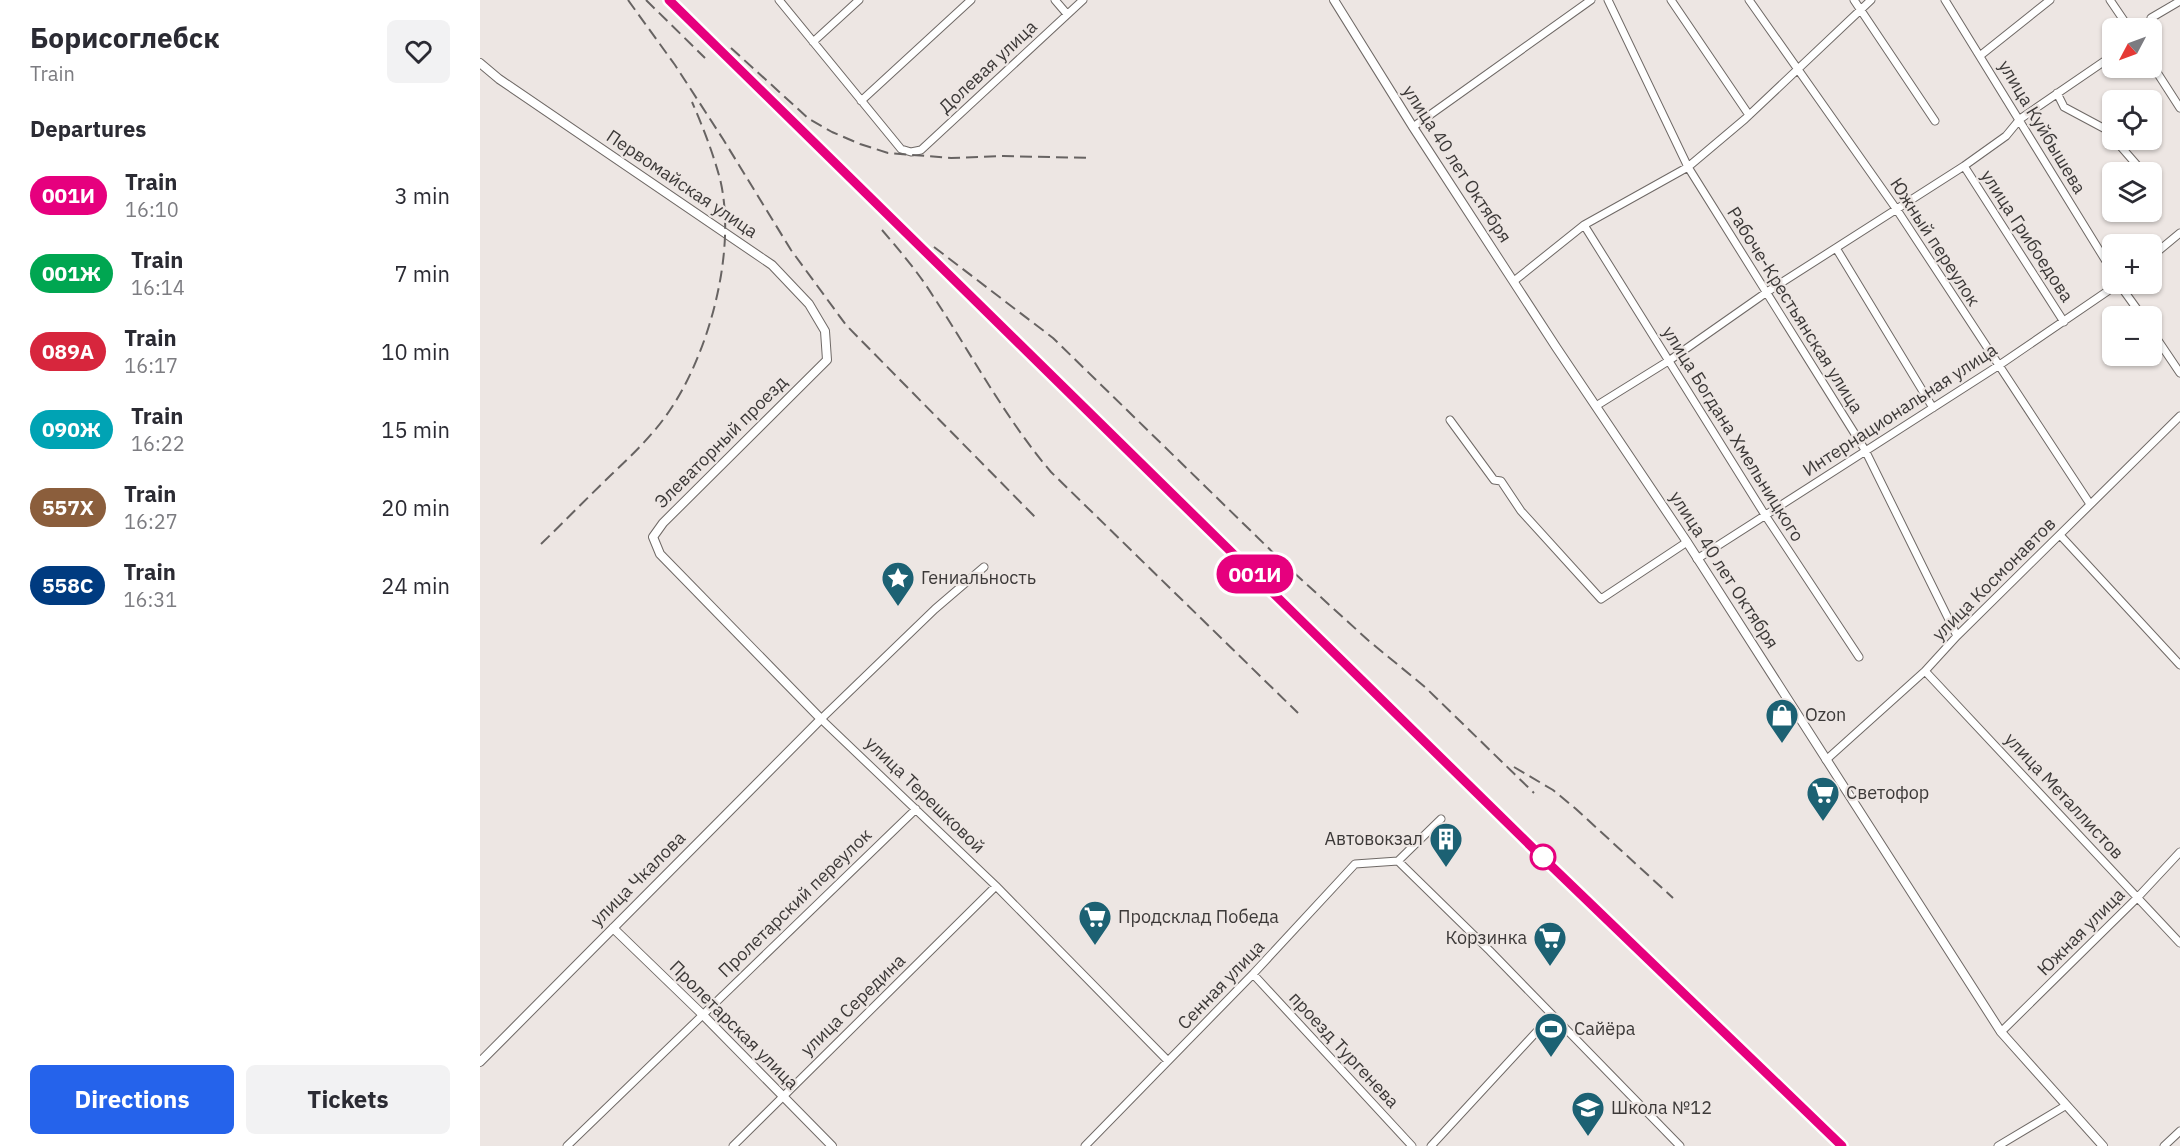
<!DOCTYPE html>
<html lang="en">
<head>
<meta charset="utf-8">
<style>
	body { margin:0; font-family:"IBM Plex Sans",sans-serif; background:#f2f2f3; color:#2b2b33; height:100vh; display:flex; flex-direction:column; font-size:22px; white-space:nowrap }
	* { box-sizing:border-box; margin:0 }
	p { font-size:20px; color:#7c7c81 }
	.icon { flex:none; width:33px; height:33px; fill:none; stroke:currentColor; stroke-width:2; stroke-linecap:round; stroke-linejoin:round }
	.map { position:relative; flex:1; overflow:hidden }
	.sheet { display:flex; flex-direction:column; background:#fff; width:480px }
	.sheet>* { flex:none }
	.badge { padding:0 12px; border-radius:20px; font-size:21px; line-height:39px }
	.needle { width:39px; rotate:229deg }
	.buttons { position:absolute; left:1622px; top:18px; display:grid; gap:12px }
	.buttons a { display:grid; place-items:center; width:60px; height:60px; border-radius:9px; background:#fff; box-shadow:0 2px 4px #0004; font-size:30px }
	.map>.badge { position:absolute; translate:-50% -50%; box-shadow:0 0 0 3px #fff }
	h2 { padding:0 30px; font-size:22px; line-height:54px }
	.round { display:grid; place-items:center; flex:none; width:63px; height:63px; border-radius:9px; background:#f2f2f3 }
	.summary { display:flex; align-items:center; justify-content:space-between; height:102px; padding:0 30px }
	h1 { font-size:28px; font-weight:800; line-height:45px }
	.button { display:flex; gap:12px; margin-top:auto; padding:12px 30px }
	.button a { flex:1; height:69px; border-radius:9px; background:#2563eb; color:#fff; font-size:24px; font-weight:800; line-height:69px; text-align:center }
	.button a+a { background:#f2f2f3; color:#2b2b33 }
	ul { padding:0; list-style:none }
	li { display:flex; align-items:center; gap:18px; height:78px; padding:0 30px }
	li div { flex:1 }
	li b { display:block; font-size:22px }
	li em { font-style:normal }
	li .badge { min-width:66px; font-weight:700; text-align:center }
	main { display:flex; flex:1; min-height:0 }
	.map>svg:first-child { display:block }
</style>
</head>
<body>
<main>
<section class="sheet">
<div class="summary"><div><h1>Борисоглебск</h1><p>Train</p></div><a class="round"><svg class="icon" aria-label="heart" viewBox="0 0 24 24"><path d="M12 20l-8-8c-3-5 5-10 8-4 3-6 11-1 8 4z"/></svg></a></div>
<h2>Departures</h2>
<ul>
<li><span class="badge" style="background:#e6007e;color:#fff">001И</span><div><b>Train</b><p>16:10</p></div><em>3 min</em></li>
<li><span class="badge" style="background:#00a651;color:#fff">001Ж</span><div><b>Train</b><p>16:14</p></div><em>7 min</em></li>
<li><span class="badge" style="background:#d7263d;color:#fff">089А</span><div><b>Train</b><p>16:17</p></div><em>10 min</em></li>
<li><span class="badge" style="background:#00a3b4;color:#fff">090Ж</span><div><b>Train</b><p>16:22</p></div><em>15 min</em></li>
<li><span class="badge" style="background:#8b5e3c;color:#fff">557Х</span><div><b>Train</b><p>16:27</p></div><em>20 min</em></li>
<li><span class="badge" style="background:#003b80;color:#fff">558С</span><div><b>Train</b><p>16:31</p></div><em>24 min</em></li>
</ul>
<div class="button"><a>Directions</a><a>Tickets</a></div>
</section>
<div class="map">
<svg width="1700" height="1146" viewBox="0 0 1700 1146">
	<rect width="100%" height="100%" fill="#ede6e3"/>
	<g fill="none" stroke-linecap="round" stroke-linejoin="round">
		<defs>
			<path id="minor" d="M 299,0 L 421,149 L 431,152 L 441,150 L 603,0
				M 575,0 L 587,14
				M 1128,0 L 1208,167 L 1385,450 L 1477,636
				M 1191,0 L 1269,115
				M 1269,0 L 1417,210 L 1610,504
				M 1374,0 L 1455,121
				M 1465,0 L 1632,271
				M 1630,0 L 1649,28
				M 1671,18 L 1700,1
				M 333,42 L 379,0
				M 1501,55 L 1570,0
				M 1671,63 L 1700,108
				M 1577,93 L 1584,107 L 1627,130 L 1632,136
				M 381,101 L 491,0
				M 933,127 L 1111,0
				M 1635,140 L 1663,172
				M 1484,166 L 1584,322
				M 1104,225 L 1285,515 L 1379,657
				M 1356,248 L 1453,408
				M 1671,257 L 1700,233
				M 1034,281 L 1104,225 L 1208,167 L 1265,119 L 1391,0
				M 1639,284 L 1662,316
				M 1671,330 L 1700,373
				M 1116,406 L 1190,360 L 1287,292 L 1484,166 L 1526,136 L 1540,119 L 1632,56
				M 970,420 L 1014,480 L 1021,481 L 1041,511 L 1121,599 L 1207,542
				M 1580,535 L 1700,665
				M 1217,559 L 1518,366 L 1638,284
				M 504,567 L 455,609 L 341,719 L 516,886 L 688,1061
				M 1445,671 L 1700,943
				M 1346,760 L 1445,671 L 1477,636 L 1700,416
				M 918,861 L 1010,951 L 1200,1146
				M 773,974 L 932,1146
				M 1521,1032 L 1658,897 L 1700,852
				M 87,1146 L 436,809
				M 253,1146 L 516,886
				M 605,1146 L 773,974 L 875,864 L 918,861 L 961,819
				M 951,1146 L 1072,1015
				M 1518,1146 L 1585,1106
				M 1684,1146 L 1700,1131"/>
			<path id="tertiary" d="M 854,0 L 933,127 L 1076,347 L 1207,542 L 1521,1032 L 1623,1146
				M 0,63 L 19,79 L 292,265 L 329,304 L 345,331 L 347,360 L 183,523 L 173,537 L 180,554 L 341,719 L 0,1062
				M 133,928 L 222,1014 L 352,1146"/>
		</defs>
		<use href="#minor" stroke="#6f6966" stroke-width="9"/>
		<use href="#tertiary" stroke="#6f6966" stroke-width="10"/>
		<use href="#minor" stroke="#fff" stroke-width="7"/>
		<use href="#tertiary" stroke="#fff" stroke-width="8"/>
		<path stroke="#676362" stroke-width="2" stroke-dasharray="12 6" stroke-linecap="butt" d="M 148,0 L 195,65 L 243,139 L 311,250 L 366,325 L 555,517
			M 166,0 L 225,58
			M 189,0 L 1063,858 L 1362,1146
			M 251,48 L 329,119 L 352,132 L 380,144 L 408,153 L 471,158 L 523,156 L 612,158
			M 402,230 C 420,251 438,272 453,296 C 492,355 525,418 571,472 L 818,713
			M 454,247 L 573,338 L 811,570 L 889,641 L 945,687 L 1054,793
			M 61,544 C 85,521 108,497 132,474 C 153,454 174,434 190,410 C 230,351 257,249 240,179 C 233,153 223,127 212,102
			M 1034,767 L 1073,790 L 1096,809 L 1193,898"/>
	</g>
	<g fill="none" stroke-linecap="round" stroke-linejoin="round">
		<defs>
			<path id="line" d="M 189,0 L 1063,858 L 1362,1146"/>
		</defs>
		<use href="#line" stroke="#fff" stroke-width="14"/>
		<use href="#line" stroke="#e6007e" stroke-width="9"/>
	</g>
	<defs>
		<symbol id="sight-pin" viewBox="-11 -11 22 30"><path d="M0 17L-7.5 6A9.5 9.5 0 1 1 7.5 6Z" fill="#1c6173" stroke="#ede6e3"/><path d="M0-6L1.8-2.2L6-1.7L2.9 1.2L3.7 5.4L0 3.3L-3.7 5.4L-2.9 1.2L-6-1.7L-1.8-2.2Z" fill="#fff"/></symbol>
		<symbol id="shop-pin" viewBox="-11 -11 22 30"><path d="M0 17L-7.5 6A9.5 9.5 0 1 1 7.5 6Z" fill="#1c6173" stroke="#ede6e3"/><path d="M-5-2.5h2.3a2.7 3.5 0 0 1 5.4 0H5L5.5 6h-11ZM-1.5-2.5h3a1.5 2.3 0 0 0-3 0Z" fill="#fff"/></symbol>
		<symbol id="supermarket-pin" viewBox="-11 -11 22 30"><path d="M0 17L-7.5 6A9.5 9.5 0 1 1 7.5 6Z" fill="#1c6173" stroke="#ede6e3"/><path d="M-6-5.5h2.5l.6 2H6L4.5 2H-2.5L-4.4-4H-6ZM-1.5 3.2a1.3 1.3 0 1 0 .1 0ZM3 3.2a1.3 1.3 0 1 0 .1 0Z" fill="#fff"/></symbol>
		<symbol id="building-pin" viewBox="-11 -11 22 30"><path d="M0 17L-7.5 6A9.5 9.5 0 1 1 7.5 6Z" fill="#1c6173" stroke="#ede6e3"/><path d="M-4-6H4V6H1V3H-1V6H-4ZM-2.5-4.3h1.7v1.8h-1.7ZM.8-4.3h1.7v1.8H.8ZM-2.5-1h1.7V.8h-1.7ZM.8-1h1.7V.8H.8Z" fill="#fff"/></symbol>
		<symbol id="stadium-pin" viewBox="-11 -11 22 30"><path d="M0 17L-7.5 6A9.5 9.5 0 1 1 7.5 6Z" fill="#1c6173" stroke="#ede6e3"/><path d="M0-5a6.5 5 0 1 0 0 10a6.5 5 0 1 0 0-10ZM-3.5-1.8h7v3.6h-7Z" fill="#fff"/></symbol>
		<symbol id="school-pin" viewBox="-11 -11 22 30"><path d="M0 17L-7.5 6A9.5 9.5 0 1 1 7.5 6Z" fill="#1c6173" stroke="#ede6e3"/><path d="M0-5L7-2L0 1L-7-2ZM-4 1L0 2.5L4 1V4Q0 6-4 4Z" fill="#fff"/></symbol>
	</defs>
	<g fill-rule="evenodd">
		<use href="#sight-pin" x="399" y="559" width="38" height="52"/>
		<use href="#shop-pin" x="1283" y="696" width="38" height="52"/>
		<use href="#supermarket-pin" x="1324" y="774" width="38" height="52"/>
		<use href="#building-pin" x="947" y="820" width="38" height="52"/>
		<use href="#supermarket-pin" x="596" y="898" width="38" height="52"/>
		<use href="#supermarket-pin" x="1051" y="919" width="38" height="52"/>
		<use href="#stadium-pin" x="1052" y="1010" width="38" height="52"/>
		<use href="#school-pin" x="1089" y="1089" width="38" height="52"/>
	</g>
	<circle fill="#fff" stroke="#e6007e" stroke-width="3" cx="1063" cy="857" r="12"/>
	<g text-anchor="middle" stroke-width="4.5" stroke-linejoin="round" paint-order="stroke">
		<g font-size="18" fill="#3c3938" stroke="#ede6e3">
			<text transform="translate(508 67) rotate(-43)" y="6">Долевая улица</text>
			<text transform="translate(1562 127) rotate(59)" y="6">улица Куйбышева</text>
			<text transform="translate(977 164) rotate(57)" y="6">улица 40 лет Октября</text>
			<text transform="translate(202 184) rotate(34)" y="6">Первомайская улица</text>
			<text transform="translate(1547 236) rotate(57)" y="6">улица Грибоедова</text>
			<text transform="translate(1455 242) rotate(57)" y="6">Южный переулок</text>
			<text transform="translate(1315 310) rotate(58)" y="6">Рабоче-Крестьянская улица</text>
			<text transform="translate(1420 410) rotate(-33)" y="6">Интернациональная улица</text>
			<text transform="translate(1253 434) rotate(58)" y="6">улица Богдана Хмельницкого</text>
			<text transform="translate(241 442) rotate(-45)" y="6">Элеваторный проезд</text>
			<text transform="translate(1244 570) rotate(57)" y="6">улица 40 лет Октября</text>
			<text transform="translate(1514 579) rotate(-45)" y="6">улица Космонавтов</text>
			<text transform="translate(445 795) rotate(44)" y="6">улица Терешковой</text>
			<text transform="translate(1584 796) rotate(47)" y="6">улица Металлистов</text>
			<text transform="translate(158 879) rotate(-45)" y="6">улица Чкалова</text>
			<text transform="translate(315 903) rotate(-44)" y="6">Пролетарский переулок</text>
			<text transform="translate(1601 932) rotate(-45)" y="6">Южная улица</text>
			<text transform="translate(741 985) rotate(-46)" y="6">Сенная улица</text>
			<text transform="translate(373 1005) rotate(-44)" y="6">улица Середина</text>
			<text transform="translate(254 1025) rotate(45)" y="6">Пролетарская улица</text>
			<text transform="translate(864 1050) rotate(47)" y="6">проезд Тургенева</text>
		</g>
		<g font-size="18" fill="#3c3938" stroke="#ede6e3" text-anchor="start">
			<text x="441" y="584">Гениальность</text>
			<text x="1325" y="721">Ozon</text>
			<text x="1366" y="799">Светофор</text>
			<text x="943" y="845" text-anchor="end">Автовокзал</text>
			<text x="638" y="923">Продсклад Победа</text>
			<text x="1047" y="944" text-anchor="end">Корзинка</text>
			<text x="1094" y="1035">Сайёра</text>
			<text x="1131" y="1114">Школа №12</text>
		</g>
	</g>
</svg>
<div class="buttons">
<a><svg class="needle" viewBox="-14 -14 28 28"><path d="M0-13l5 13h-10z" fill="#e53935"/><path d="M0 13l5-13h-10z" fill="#7c7c81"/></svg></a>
<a><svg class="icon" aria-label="locate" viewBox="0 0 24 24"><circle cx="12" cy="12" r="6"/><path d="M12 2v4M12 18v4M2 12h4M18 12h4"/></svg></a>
<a><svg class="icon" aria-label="layers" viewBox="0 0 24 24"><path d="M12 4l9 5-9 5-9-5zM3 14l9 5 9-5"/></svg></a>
<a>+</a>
<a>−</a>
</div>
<b class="badge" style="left:775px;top:574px;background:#e6007e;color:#fff">001И</b>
</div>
</main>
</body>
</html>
